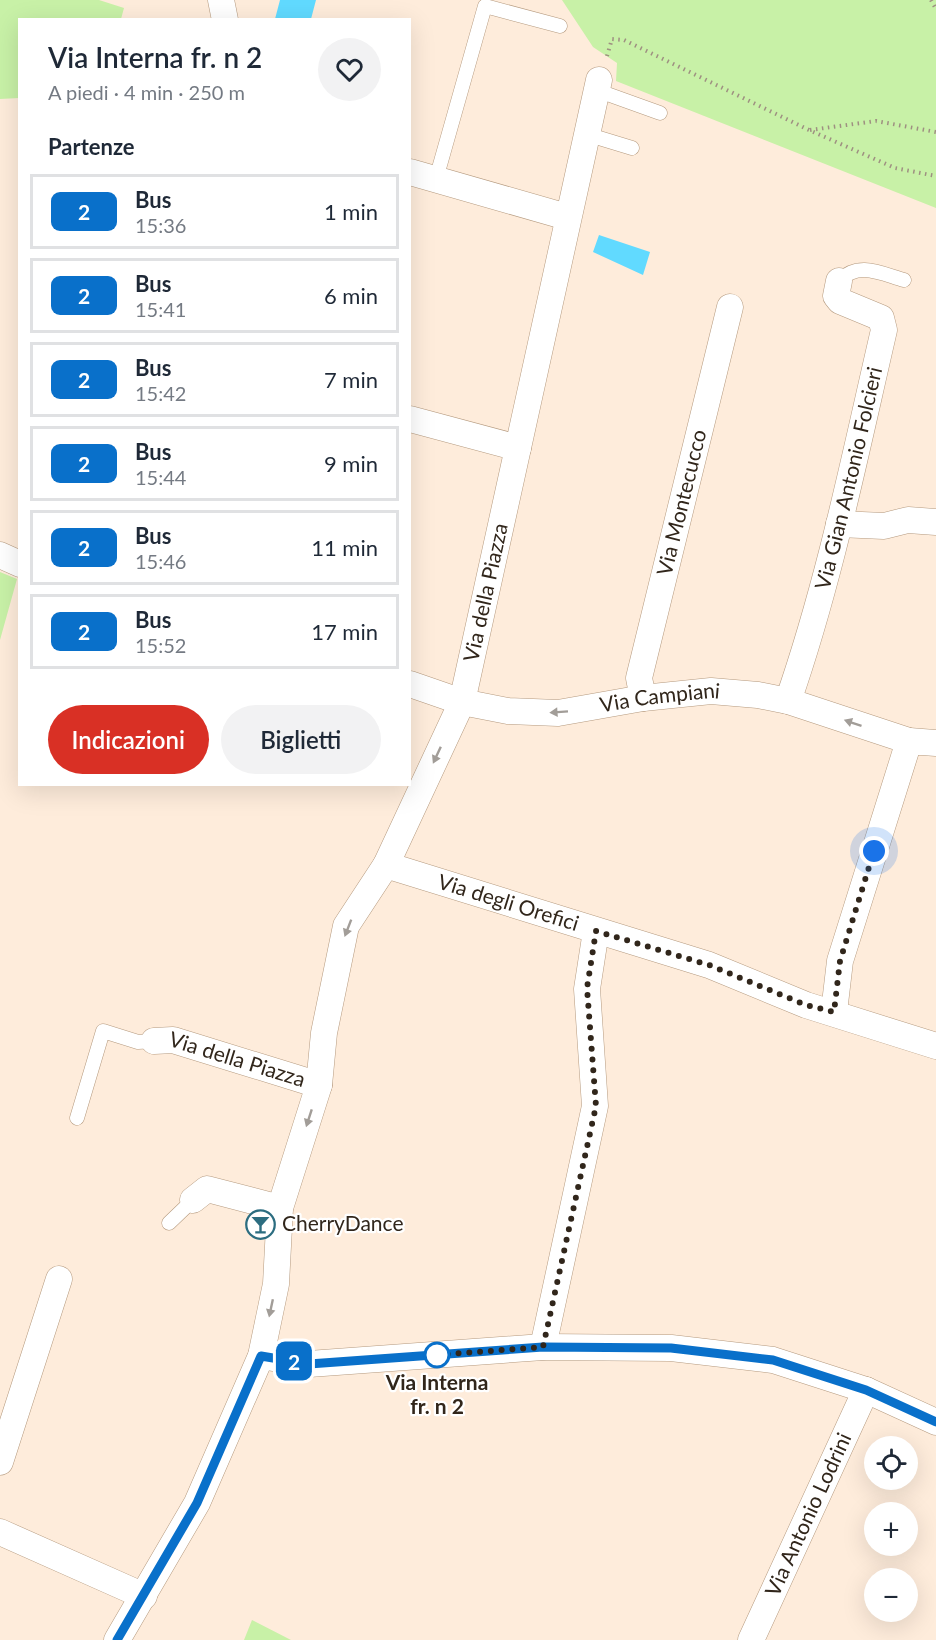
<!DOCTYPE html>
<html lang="it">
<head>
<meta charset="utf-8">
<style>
	body { margin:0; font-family:Lato,sans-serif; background:#f2f2f3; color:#1f2937; height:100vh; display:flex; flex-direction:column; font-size:22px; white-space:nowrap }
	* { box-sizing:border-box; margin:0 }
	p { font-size:20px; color:#747a83 }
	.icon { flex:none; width:33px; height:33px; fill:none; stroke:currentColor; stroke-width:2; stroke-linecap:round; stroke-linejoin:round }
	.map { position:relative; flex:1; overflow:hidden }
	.details { position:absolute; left:18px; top:18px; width:393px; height:768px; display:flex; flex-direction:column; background:#fff; border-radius:0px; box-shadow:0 6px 24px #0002 }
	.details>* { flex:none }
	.badge { padding:0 12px; border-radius:9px; font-size:21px; line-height:39px }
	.controls { position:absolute; left:864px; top:1436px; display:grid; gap:12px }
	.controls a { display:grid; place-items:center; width:54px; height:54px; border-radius:50%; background:#fff; box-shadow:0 6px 24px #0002; font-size:30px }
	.you { position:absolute; width:30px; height:30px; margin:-15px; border:4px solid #fff; border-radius:50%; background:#1a73e8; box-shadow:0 0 0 9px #1a73e833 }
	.map>.badge { position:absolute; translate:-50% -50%; box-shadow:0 0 0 3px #fff }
	h2 { padding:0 30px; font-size:22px; line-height:54px }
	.round { display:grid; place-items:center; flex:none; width:63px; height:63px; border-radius:32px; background:#f2f2f3 }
	.overview { display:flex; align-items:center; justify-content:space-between; height:102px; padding:0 30px }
	h1 { font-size:28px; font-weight:600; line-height:45px }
	.action { display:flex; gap:12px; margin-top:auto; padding:12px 30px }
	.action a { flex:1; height:69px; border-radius:36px; background:#d93025; color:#fff; font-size:24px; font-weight:600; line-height:69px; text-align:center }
	.action a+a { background:#f2f2f3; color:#1f2937 }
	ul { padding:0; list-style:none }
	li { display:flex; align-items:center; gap:18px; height:75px; margin:0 12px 9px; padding:0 18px; border:3px solid #e0e1e3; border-radius:0px }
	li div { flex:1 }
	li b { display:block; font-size:22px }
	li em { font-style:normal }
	li .badge { min-width:66px; font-weight:700; text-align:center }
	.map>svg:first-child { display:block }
</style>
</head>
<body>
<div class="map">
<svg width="936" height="1640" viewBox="0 0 936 1640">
	<rect width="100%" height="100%" fill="#feecdb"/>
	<path fill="#c8f1a7" d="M 0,0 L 99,0 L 124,8 L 121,19 L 20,20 L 19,98 L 0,99 Z
		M 562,0 L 936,0 L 936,208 L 616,81 L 617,63 L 593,47 Z
		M 0,572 L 17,579 L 0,640 Z
		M 252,1620 L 291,1640 L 244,1640 Z"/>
	<path fill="#61daff" d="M 280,0 L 316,0 L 311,19 L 275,19 Z
		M 599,235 L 650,252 L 643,275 L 593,252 Z"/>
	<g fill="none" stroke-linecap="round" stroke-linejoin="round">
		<defs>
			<path id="lane" d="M 596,90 L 660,113
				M 586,134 L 632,148
				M 436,179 L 485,6 L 560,26
				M 839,281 C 858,261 880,273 904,280
				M 77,1118 L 103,1031 L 138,1042 L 154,1041
				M 169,1223 L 193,1200"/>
			<g id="street">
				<path d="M 221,0 L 225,20"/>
				<path d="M 410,172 L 567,217"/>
				<path d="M 410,419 L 518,448"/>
				<path d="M 839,524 L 884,526 L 908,520 L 936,522"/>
				<path d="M 0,555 L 20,564"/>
				<path id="s1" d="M 410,684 L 462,702 L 508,711 L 558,713 L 643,698 L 711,691 L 758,695 L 788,701 L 909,741"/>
				<path id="s2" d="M 643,698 L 639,678 L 730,307"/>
				<path id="s3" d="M 788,701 C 830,580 855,455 884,330 L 881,318 L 840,301 L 836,296 L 839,281"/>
				<path id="s4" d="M 386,865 L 709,965 L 806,1005 L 936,1046"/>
				<path d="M 834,1012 L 840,961 L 909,741 L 936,743"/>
				<path id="s5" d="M 154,1041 L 173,1040 L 319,1085"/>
				<path d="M 193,1200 L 207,1189 L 280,1208"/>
				<path d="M 543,1347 L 595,1106 L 587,989 L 596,931"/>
				<path d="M 261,1356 L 309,1364 L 543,1347 L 671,1348 L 773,1360 L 866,1390 L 936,1422"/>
				<path d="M 0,1462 L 59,1279"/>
				<path d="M 0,1532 L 144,1596"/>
				<path id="s6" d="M 117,1640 L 197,1503 L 261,1356 L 276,1284 L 280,1208 L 319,1085 L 324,1033 L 346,926 L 386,865 L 462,702 L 599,80"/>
				<path id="s7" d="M 751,1640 L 866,1390"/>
			</g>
		</defs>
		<use href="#lane" stroke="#b59a7f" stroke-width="15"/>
		<use href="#street" stroke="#b59a7f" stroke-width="27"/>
		<path stroke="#9e9081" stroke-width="4" stroke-dasharray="1.5 4.5" stroke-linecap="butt" d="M 931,0 L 936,9
			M 607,56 L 612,39 L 624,40 L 809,130 L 895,168 L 936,176
			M 810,130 L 876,121 L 936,132"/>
		<use href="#lane" stroke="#fff" stroke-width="14"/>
		<use href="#street" stroke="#fff" stroke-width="26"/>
	</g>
	<defs><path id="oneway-solid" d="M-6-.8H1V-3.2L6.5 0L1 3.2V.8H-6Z" transform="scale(1.5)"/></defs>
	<g fill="#a29d98">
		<use href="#oneway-solid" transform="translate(559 712) rotate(176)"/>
		<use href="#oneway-solid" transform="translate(853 723) rotate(-161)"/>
		<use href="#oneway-solid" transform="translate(437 755) rotate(115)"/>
		<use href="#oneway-solid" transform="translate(348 928) rotate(111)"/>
		<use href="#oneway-solid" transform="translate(309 1118) rotate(108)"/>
		<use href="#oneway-solid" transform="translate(271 1308) rotate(102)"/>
	</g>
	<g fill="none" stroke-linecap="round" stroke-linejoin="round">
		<defs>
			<path id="line" d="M 117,1640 L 197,1503 L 261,1356 L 309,1364 L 543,1347 L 671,1348 L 773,1360 L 866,1390 L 936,1422"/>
		</defs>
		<use href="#line" stroke="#fff" stroke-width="14"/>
		<use href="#line" stroke="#0970ca" stroke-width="9"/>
		<path stroke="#31261b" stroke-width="6" stroke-dasharray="0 10.8" d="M 437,1355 L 543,1347 L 596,1106 L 587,988 L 596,931 L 709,965 L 806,1005 L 834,1012 L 840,961 L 874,851"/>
	</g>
	<defs>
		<symbol id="bar-ring" viewBox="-11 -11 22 22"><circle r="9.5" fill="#fff" stroke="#2c6d80" stroke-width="1.5"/><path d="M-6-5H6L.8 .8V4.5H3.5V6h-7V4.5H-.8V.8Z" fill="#2c6d80"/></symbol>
	</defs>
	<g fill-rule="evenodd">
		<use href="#bar-ring" x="244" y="1208" width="33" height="33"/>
	</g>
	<circle fill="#fff" stroke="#0970ca" stroke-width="3" cx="437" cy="1355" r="12"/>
	<g text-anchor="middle" stroke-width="4.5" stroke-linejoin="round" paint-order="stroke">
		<g font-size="21" fill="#31261b" stroke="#fff">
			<text dy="7" stroke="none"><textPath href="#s3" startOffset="231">Via Gian Antonio Folcieri</textPath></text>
			<text dy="7" stroke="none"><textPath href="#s2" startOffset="201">Via Montecucco</textPath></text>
			<text dy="7" stroke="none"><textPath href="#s6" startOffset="1124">Via della Piazza</textPath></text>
			<text dy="7" stroke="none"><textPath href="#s1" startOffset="255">Via Campiani</textPath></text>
			<text dy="7" stroke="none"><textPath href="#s4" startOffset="128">Via degli Orefici</textPath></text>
			<text dy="7" stroke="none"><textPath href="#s5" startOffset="86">Via della Piazza</textPath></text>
			<text dy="7" stroke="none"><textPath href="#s7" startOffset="138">Via Antonio Lodrini</textPath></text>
		</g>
		<g font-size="21" fill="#31261b" stroke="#fff" text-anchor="start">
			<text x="282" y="1231">CherryDance</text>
		</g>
		<g font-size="21" font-weight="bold" fill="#31261b" stroke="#fff">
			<text x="437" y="1390">Via Interna<tspan x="437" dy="24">fr. n 2</tspan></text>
		</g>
	</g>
</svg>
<div class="controls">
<a><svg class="icon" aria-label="locate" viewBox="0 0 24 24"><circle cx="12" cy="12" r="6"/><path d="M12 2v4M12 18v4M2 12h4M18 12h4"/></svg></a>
<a>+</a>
<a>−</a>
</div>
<div class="you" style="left:874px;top:851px"></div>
<b class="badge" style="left:294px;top:1361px;background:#0970ca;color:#fff">2</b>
<section class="details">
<div class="overview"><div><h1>Via Interna fr. n 2</h1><p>A piedi · 4 min · 250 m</p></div><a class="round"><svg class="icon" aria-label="heart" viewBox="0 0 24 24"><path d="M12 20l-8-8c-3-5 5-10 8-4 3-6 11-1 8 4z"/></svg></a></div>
<h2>Partenze</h2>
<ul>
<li><span class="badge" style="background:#0970ca;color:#fff">2</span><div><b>Bus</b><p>15:36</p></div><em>1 min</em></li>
<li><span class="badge" style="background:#0970ca;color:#fff">2</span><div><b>Bus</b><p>15:41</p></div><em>6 min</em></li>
<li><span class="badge" style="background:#0970ca;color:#fff">2</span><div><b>Bus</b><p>15:42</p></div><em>7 min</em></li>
<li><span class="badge" style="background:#0970ca;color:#fff">2</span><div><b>Bus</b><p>15:44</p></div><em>9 min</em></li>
<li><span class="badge" style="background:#0970ca;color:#fff">2</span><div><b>Bus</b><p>15:46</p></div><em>11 min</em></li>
<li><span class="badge" style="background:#0970ca;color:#fff">2</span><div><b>Bus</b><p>15:52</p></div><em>17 min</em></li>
</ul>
<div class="action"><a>Indicazioni</a><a>Biglietti</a></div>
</section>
</div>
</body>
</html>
